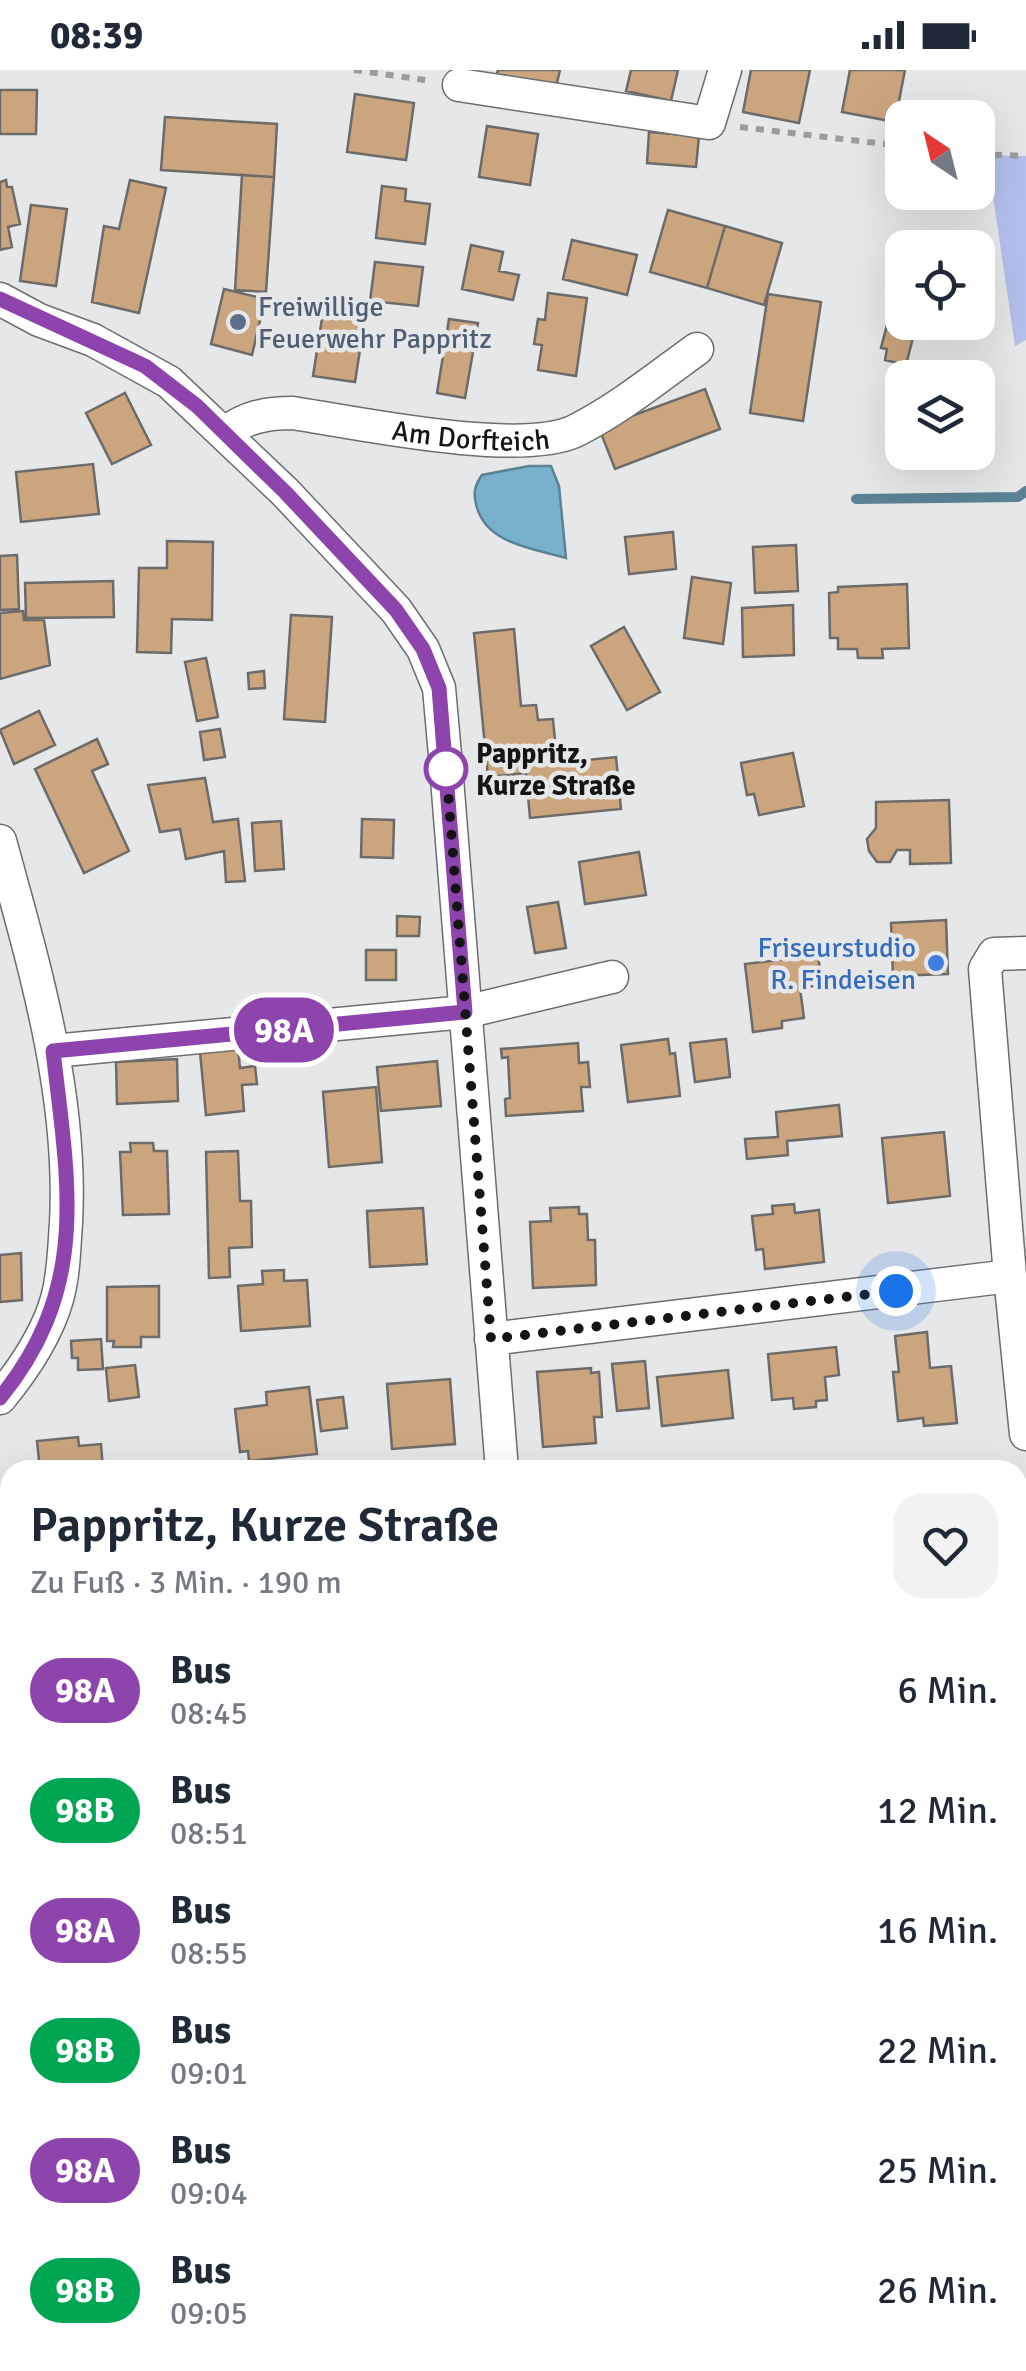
<!DOCTYPE html>
<html lang="de">
<head>
<meta charset="utf-8">
<style>
	body { margin:0; font-family:Signika,sans-serif; background:#f2f2f3; color:#1f2937; height:100vh; display:flex; flex-direction:column; font-size:38px; white-space:nowrap }
	* { box-sizing:border-box; margin:0 }
	p { font-size:32px; color:#747a83 }
	.icon { flex:none; width:55px; height:55px; fill:none; stroke:currentColor; stroke-width:2; stroke-linecap:round; stroke-linejoin:round }
	.map { position:relative; flex:1; overflow:hidden }
	.panel { position:absolute; left:0px; top:1390px; width:1028px; height:912px; display:flex; flex-direction:column; background:#fff; border-radius:30px 30px 0 0; box-shadow:0 10px 40px #0002 }
	.panel>* { flex:none }
	.badge { padding:0 20px; border-radius:32px; font-size:35px; line-height:65px }
	.needle { width:65px; rotate:325deg }
	.fabs { position:absolute; left:885px; top:30px; display:grid; gap:20px }
	.fabs a { display:grid; place-items:center; width:110px; height:110px; border-radius:20px; background:#fff; box-shadow:0 10px 40px #0002; font-size:50px }
	.you { position:absolute; width:50px; height:50px; margin:-25px; border:8px solid #fff; border-radius:50%; background:#1a73e8; box-shadow:0 0 0 15px #1a73e833 }
	.map>.badge { position:absolute; translate:-50% -50%; box-shadow:0 0 0 5px #fff }
	.round { display:grid; place-items:center; flex:none; width:105px; height:105px; border-radius:30px; background:#f2f2f3 }
	.headline { display:flex; align-items:center; justify-content:space-between; height:170px; padding:0 30px }
	h1 { font-size:48px; font-weight:600; line-height:75px }
	ul { padding:0; list-style:none }
	li { display:flex; align-items:center; gap:30px; height:120px; padding:0 30px }
	li div { flex:1 }
	li b { display:block; font-size:38px }
	li em { font-style:normal }
	li .badge { min-width:110px; font-weight:700; text-align:center }
	.status { display:flex; justify-content:space-between; align-items:center; height:70px; padding:0 50px; background:#fff; direction:ltr }
	.status svg { height:28px; fill:currentColor }
	.map>svg:first-child { display:block }
</style>
</head>
<body>
<div class="status"><b>08:39</b><svg viewBox="0 0 49 12"><path d="M0 12V9h3v3zM5 12V6h3v6zM10 12V3h3v9zM15 12V0h3v12zM26 1h20v11H26zM47 4h2v5h-2z"/></svg></div>
<div class="map">
<svg width="1026" height="2301" viewBox="0 0 1026 2301">
	<rect width="100%" height="100%" fill="#e6e7e8"/>
	<path fill="#b4c0ec" d="M 987,85 L 1026,86 L 1026,270 L 1015,276 Z"/>
	<path fill="#79b0cb" stroke="#5b8194" stroke-width="2.5" d="M 529,396 L 551,396 L 559,416 L 566,488 C 532,478 485,474 476,434 C 473,422 475,415 482,405 Z"/>
	<g fill="none" stroke-linecap="round" stroke-linejoin="round">
		<path stroke="#5b8194" stroke-width="10" d="M 856,429 L 1018,427 L 1026,421"/>
	</g>
	<path fill="#cba57e" stroke="#6c6b6a" stroke-width="2.5" d="M 498,0 L 560,0 L 556,17 L 497,4 Z
		M 631,0 L 678,0 L 671,31 L 626,21 Z
		M 751,0 L 810,0 L 799,53 L 743,42 Z
		M 850,0 L 905,0 L 895,52 L 842,42 Z
		M 0,20 L 37,20 L 36,64 L 0,64 Z
		M 355,24 L 414,33 L 406,90 L 347,82 Z
		M 165,47 L 277,54 L 274,107 L 161,100 Z
		M 487,56 L 538,64 L 530,115 L 479,107 Z
		M 649,62 L 699,66 L 696,97 L 647,93 Z
		M 242,105 L 274,107 L 266,222 L 235,220 Z
		M 6,110 L 7,117 L 12,117 L 20,154 L 8,157 L 12,177 L 0,180 L 0,112 Z
		M 130,110 L 166,118 L 139,243 L 92,232 L 104,156 L 119,159 Z
		M 382,116 L 406,119 L 405,131 L 430,134 L 425,174 L 376,168 Z
		M 31,135 L 67,139 L 56,216 L 20,211 Z
		M 668,140 L 725,156 L 707,218 L 650,202 Z
		M 725,156 L 782,173 L 764,235 L 707,218 Z
		M 572,170 L 637,185 L 627,225 L 563,209 Z
		M 471,175 L 503,182 L 499,201 L 519,205 L 513,230 L 462,219 Z
		M 375,192 L 423,197 L 418,236 L 370,231 Z
		M 224,219 L 265,229 L 252,285 L 211,274 Z
		M 548,223 L 587,228 L 576,306 L 538,300 L 542,275 L 534,274 L 538,249 L 545,250 Z
		M 768,224 L 821,232 L 803,351 L 750,343 Z
		M 325,229 L 367,235 L 355,312 L 313,306 Z
		M 890,243 L 902,246 L 902,252 L 917,252 L 906,295 L 885,290 L 887,279 L 881,278 Z
		M 449,249 L 478,253 L 465,328 L 437,323 Z
		M 705,319 L 720,359 L 615,399 L 599,358 Z
		M 125,323 L 151,375 L 112,394 L 86,343 Z
		M 93,394 L 99,444 L 21,452 L 16,402 Z
		M 673,462 L 676,499 L 629,504 L 625,467 Z
		M 167,471 L 213,472 L 212,550 L 172,549 L 171,583 L 137,582 L 139,498 L 167,498 Z
		M 796,475 L 798,521 L 755,523 L 753,477 Z
		M 17,485 L 19,539 L 0,540 L 0,486 Z
		M 692,507 L 731,513 L 723,574 L 684,568 Z
		M 113,511 L 114,547 L 26,548 L 25,513 Z
		M 907,514 L 909,578 L 882,579 L 883,588 L 858,588 L 857,579 L 838,579 L 838,568 L 830,568 L 829,523 L 838,522 L 838,517 Z
		M 793,535 L 794,585 L 743,587 L 742,538 Z
		M 23,541 L 24,550 L 44,550 L 50,595 L 0,609 L 0,543 Z
		M 291,545 L 332,547 L 325,652 L 284,649 Z
		M 624,557 L 660,622 L 627,640 L 591,576 Z
		M 514,559 L 521,636 L 536,635 L 538,650 L 553,649 L 557,693 L 616,687 L 621,739 L 530,748 L 526,703 L 488,707 L 474,563 Z
		M 206,588 L 218,647 L 197,651 L 185,592 Z
		M 264,601 L 265,618 L 249,619 L 248,603 Z
		M 39,641 L 55,675 L 14,694 L 0,660 Z
		M 220,659 L 225,687 L 204,690 L 200,662 Z
		M 97,669 L 108,694 L 92,701 L 129,781 L 84,803 L 35,699 Z
		M 793,683 L 804,736 L 759,745 L 754,724 L 747,725 L 741,693 Z
		M 205,708 L 213,752 L 238,749 L 245,811 L 226,812 L 224,781 L 186,789 L 180,759 L 160,762 L 148,715 Z
		M 949,730 L 951,793 L 910,794 L 910,780 L 897,780 L 890,792 L 877,792 L 869,781 L 867,769 L 876,758 L 876,732 Z
		M 362,749 L 394,750 L 393,788 L 361,787 Z
		M 281,751 L 284,799 L 255,801 L 252,753 Z
		M 639,782 L 646,825 L 585,834 L 579,792 Z
		M 558,832 L 566,878 L 535,883 L 527,837 Z
		M 397,846 L 420,847 L 419,866 L 397,866 Z
		M 946,850 L 948,904 L 893,906 L 891,853 Z
		M 817,878 L 822,915 L 800,918 L 804,948 L 782,951 L 782,958 L 753,962 L 745,894 L 789,889 L 788,882 Z
		M 366,880 L 396,880 L 396,910 L 366,910 Z
		M 668,969 L 670,984 L 675,983 L 680,1026 L 628,1032 L 621,975 Z
		M 726,969 L 730,1007 L 695,1012 L 690,973 Z
		M 578,973 L 579,993 L 588,992 L 590,1017 L 581,1017 L 583,1041 L 506,1046 L 505,1029 L 510,1028 L 508,987 L 502,988 L 501,979 Z
		M 238,979 L 240,998 L 255,996 L 257,1014 L 242,1015 L 244,1041 L 206,1045 L 200,982 Z
		M 177,989 L 178,1031 L 117,1034 L 116,992 Z
		M 437,991 L 441,1036 L 381,1041 L 377,997 Z
		M 376,1017 L 382,1092 L 329,1097 L 323,1022 Z
		M 839,1035 L 842,1066 L 787,1071 L 788,1085 L 747,1089 L 745,1069 L 778,1067 L 776,1042 Z
		M 944,1062 L 950,1126 L 888,1133 L 882,1068 Z
		M 130,1073 L 153,1073 L 154,1081 L 167,1081 L 169,1144 L 123,1145 L 120,1082 L 131,1082 Z
		M 238,1081 L 240,1131 L 251,1131 L 252,1177 L 229,1178 L 230,1207 L 209,1208 L 206,1082 Z
		M 794,1134 L 795,1143 L 819,1140 L 824,1192 L 765,1199 L 763,1179 L 756,1180 L 752,1146 L 773,1144 L 772,1136 Z
		M 579,1137 L 579,1144 L 587,1144 L 588,1170 L 595,1170 L 596,1215 L 533,1218 L 530,1152 L 551,1151 L 550,1138 Z
		M 423,1138 L 427,1194 L 370,1197 L 367,1141 Z
		M 21,1183 L 22,1230 L 0,1232 L 0,1185 Z
		M 284,1200 L 284,1211 L 307,1210 L 310,1256 L 241,1261 L 238,1216 L 263,1214 L 262,1201 Z
		M 159,1216 L 159,1267 L 141,1267 L 141,1277 L 113,1277 L 114,1271 L 107,1271 L 107,1217 Z
		M 927,1262 L 930,1298 L 951,1296 L 957,1353 L 924,1356 L 923,1348 L 898,1351 L 893,1302 L 899,1302 L 895,1266 Z
		M 101,1269 L 103,1299 L 78,1300 L 78,1288 L 72,1288 L 71,1271 Z
		M 836,1277 L 839,1305 L 825,1307 L 827,1330 L 816,1331 L 816,1337 L 794,1339 L 793,1328 L 772,1330 L 768,1284 Z
		M 645,1291 L 649,1338 L 617,1341 L 612,1294 Z
		M 135,1295 L 139,1327 L 109,1331 L 106,1298 Z
		M 591,1298 L 591,1303 L 599,1302 L 602,1347 L 594,1347 L 596,1373 L 543,1377 L 537,1302 Z
		M 728,1300 L 733,1348 L 662,1356 L 657,1307 Z
		M 450,1309 L 455,1374 L 392,1379 L 387,1314 Z
		M 309,1317 L 317,1384 L 249,1391 L 248,1381 L 240,1382 L 235,1339 L 267,1335 L 266,1322 Z
		M 343,1327 L 347,1358 L 321,1361 L 317,1330 Z
		M 78,1367 L 79,1376 L 101,1374 L 103,1400 L 40,1400 L 37,1371 Z
		M 0,1593 L 10,1593 L 10,1682 L 0,1682 Z
		M 10,1827 L 10,1877 L 7,1877 L 6,1853 L 1,1854 L 0,1828 Z
		M 1018,1882 L 1026,1882 L 1026,1913 L 1018,1913 Z
		M 1018,1913 L 1026,1913 L 1026,2001 L 1018,2002 Z
		M 1026,2169 L 1026,2198 L 1018,2199 L 1018,2170 Z
		M 245,2292 L 278,2292 L 278,2301 L 245,2301 Z
		M 864,2292 L 959,2292 L 958,2301 L 863,2301 Z"/>
	<g fill="none" stroke-linecap="round" stroke-linejoin="round">
		<defs>
			<g id="minor">
				<path d="M 459,15 L 709,53 L 725,0"/>
				<path d="M 0,229 L 39,250 L 93,270 L 169,312 L 285,422 L 396,540 L 423,579 L 439,618 L 446,696 L 502,1400"/>
				<path id="s1" d="M 225,363 C 246,347 266,343 293,343 C 357,353 520,387 575,361 C 619,339 658,307 697,279"/>
				<path d="M 0,771 C 34,895 73,1024 66,1153 C 64,1179 64,1204 57,1229 C 47,1264 23,1300 0,1328"/>
				<path d="M 53,981 L 465,942 L 612,907"/>
				<path d="M 1010,1206 L 985,899 L 994,884 L 1026,883"/>
				<path d="M 491,1269 L 1010,1206 L 1026,1364"/>
				<path d="M 1018,1712 L 1026,1712"/>
				<path d="M 0,1754 L 10,1753"/>
				<path d="M 0,2291 L 5,2301"/>
				<path d="M 533,2292 L 533,2301"/>
			</g>
		</defs>
		<use href="#minor" stroke="#6d6e6f" stroke-width="35"/>
		<path stroke="#9c9c9d" stroke-width="6" stroke-dasharray="8 8" stroke-linecap="butt" d="M 354,0 L 432,11
			M 740,57 L 902,76
			M 978,84 L 1026,86"/>
		<use href="#minor" stroke="#fff" stroke-width="32"/>
	</g>
	<g fill="none" stroke-linecap="round" stroke-linejoin="round">
		<defs>
			<path id="line" d="M 0,229 L 145,296 L 197,336 L 285,422 L 396,540 L 423,579 L 439,618 L 465,942 L 53,981 C 68,1112 91,1217 0,1328"/>
		</defs>
		<use href="#line" stroke="#fff" stroke-width="22"/>
		<use href="#line" stroke="#8e44ad" stroke-width="15"/>
		<path stroke="#141415" stroke-width="10" stroke-dasharray="0 18" d="M 446,699 L 446,696 L 491,1269 L 896,1221"/>
	</g>
	<circle fill="#5c6f8a" stroke="#e6e7e8" stroke-width="4" cx="238" cy="252" r="10"/>
	<circle fill="#fff" stroke="#8e44ad" stroke-width="5" cx="446" cy="699" r="20"/>
	<circle fill="#3f7fe0" stroke="#e6e7e8" stroke-width="4" cx="936" cy="893" r="10"/>
	<g text-anchor="middle" stroke-width="9" stroke-linejoin="round" paint-order="stroke">
		<g font-size="28" fill="#4e5e75" stroke="#e6e7e8" text-anchor="start">
			<text x="258" y="246">Freiwillige<tspan x="258" dy="32">Feuerwehr Pappritz</tspan></text>
		</g>
		<g font-size="28" fill="#141415" stroke="#e6e7e8">
			<text dy="10" stroke="none"><textPath href="#s1" startOffset="252">Am Dorfteich</textPath></text>
		</g>
		<g font-size="28" font-weight="bold" fill="#141415" stroke="#e6e7e8" text-anchor="start">
			<text x="476" y="693">Pappritz,<tspan x="476" dy="32">Kurze Straße</tspan></text>
		</g>
		<g font-size="28" fill="#366cbe" stroke="#e6e7e8" text-anchor="end">
			<text x="916" y="887">Friseurstudio<tspan x="916" dy="32">R. Findeisen</tspan></text>
		</g>
	</g>
</svg>
<div class="fabs">
<a><svg class="needle" viewBox="-14 -14 28 28"><path d="M0-13l5 13h-10z" fill="#e53935"/><path d="M0 13l5-13h-10z" fill="#747a83"/></svg></a>
<a><svg class="icon" aria-label="locate" viewBox="0 0 24 24"><circle cx="12" cy="12" r="6"/><path d="M12 2v4M12 18v4M2 12h4M18 12h4"/></svg></a>
<a><svg class="icon" aria-label="layers" viewBox="0 0 24 24"><path d="M12 4l9 5-9 5-9-5zM3 14l9 5 9-5"/></svg></a>
</div>
<div class="you" style="left:896px;top:1221px"></div>
<b class="badge" style="left:284px;top:960px;background:#8e44ad;color:#fff">98A</b>
<section class="panel">
<div class="headline"><div><h1>Pappritz, Kurze Straße</h1><p>Zu Fuß · 3 Min. · 190 m</p></div><a class="round"><svg class="icon" aria-label="heart" viewBox="0 0 24 24"><path d="M12 20l-8-8c-3-5 5-10 8-4 3-6 11-1 8 4z"/></svg></a></div>
<ul>
<li><span class="badge" style="background:#8e44ad;color:#fff">98A</span><div><b>Bus</b><p>08:45</p></div><em>6 Min.</em></li>
<li><span class="badge" style="background:#00a651;color:#fff">98B</span><div><b>Bus</b><p>08:51</p></div><em>12 Min.</em></li>
<li><span class="badge" style="background:#8e44ad;color:#fff">98A</span><div><b>Bus</b><p>08:55</p></div><em>16 Min.</em></li>
<li><span class="badge" style="background:#00a651;color:#fff">98B</span><div><b>Bus</b><p>09:01</p></div><em>22 Min.</em></li>
<li><span class="badge" style="background:#8e44ad;color:#fff">98A</span><div><b>Bus</b><p>09:04</p></div><em>25 Min.</em></li>
<li><span class="badge" style="background:#00a651;color:#fff">98B</span><div><b>Bus</b><p>09:05</p></div><em>26 Min.</em></li>
</ul>
</section>
</div>
</body>
</html>
